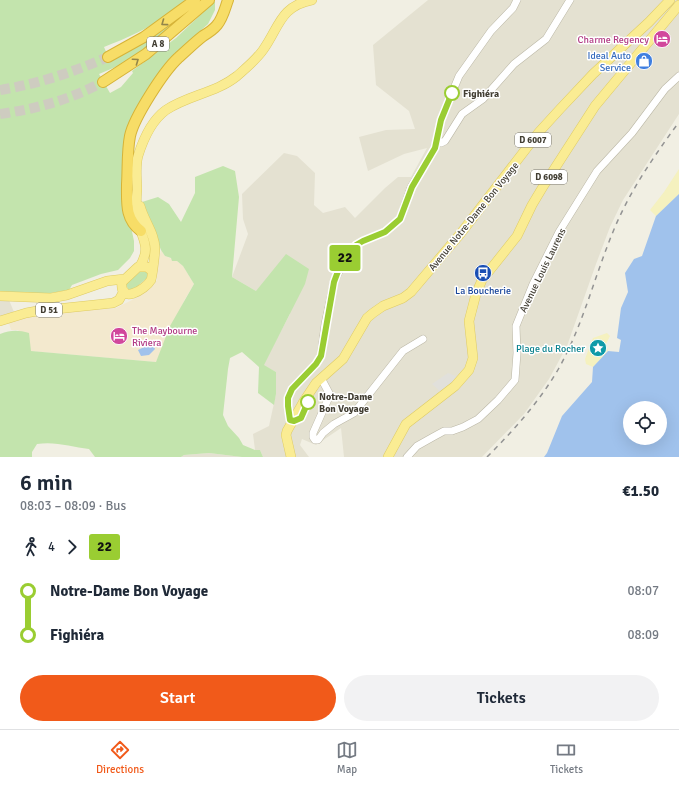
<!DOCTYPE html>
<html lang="en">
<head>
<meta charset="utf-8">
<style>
	body { margin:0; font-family:Signika,sans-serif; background:#f2f2f3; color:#1f2937; height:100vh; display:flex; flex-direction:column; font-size:15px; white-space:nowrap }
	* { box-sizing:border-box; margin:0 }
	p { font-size:13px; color:#747a83 }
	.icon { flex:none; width:22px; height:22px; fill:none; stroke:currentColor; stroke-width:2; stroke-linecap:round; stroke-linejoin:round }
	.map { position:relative; height:457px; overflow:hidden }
	.details { display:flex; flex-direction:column; background:#fff; flex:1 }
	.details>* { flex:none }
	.badge { padding:0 8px; border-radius:3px; font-size:14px; line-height:26px }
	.buttons { position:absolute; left:623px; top:401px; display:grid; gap:8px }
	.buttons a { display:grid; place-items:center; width:44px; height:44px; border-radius:50%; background:#fff; box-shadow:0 4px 16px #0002; font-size:20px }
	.map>.badge { position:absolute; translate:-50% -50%; box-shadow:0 0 0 2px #fff }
	.legs { display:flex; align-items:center; gap:6px; height:44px; padding:0 20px; font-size:13px }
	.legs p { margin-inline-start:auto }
	.overview { display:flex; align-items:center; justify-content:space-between; height:68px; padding:0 20px }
	h1 { font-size:22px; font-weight:600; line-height:30px }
	.action { display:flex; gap:8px; margin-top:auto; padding:8px 20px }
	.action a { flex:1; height:46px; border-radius:24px; background:#f15a1a; color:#fff; font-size:16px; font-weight:600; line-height:46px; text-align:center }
	.action a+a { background:#f2f2f3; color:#1f2937 }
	ul { padding:0 20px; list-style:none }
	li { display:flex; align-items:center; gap:14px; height:44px; font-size:15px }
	li i { display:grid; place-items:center; width:6px; height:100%; margin:0 5px; background:currentColor }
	li i::after { content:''; width:10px; height:10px; margin:-5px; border:3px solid; border-radius:50%; background:#fff }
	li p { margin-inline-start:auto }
	li:first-child i { background:linear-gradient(#0000 50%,currentColor 0) }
	li:last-child i { background:linear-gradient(currentColor 50%,#0000 0) }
	.menu { display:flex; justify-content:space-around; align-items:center; height:56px; border-top:1px solid #e0e1e3; background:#fff; font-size:11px; color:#747a83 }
	.menu a { display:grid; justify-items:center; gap:2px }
	.menu .current { color:#f15a1a }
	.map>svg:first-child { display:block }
</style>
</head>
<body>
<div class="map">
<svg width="679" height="457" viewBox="0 0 679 457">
	<rect width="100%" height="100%" fill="#f1efe3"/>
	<path fill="#e4e1d1" d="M 428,0 L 679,0 L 679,114 L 623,200 L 610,227 L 596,264 L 567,346 L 549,379 L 524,414 L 482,457 L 344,457 L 341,428 L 316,445 L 302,439 L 300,445 L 309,457 L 263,457 L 260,450 L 255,450 L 253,434 L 269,426 L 276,394 L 276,372 L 263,365 L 290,314 L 256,291 L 232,277 L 248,234 L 243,219 L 242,194 L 284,153 L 297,156 L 315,173 L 314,205 L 323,213 L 345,207 L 355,218 L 385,188 L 398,177 L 411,177 L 427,148 L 404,154 L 368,171 L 359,137 L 386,130 L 415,129 L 409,111 L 376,85 L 373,45 Z
		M 0,295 L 9,300 L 14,312 L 0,317 Z
		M 209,453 L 242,457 L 181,457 L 184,455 Z"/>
	<path fill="#f3e9ce" d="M 161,250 L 165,256 L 177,261 L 183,266 L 194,284 L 185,299 L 156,362 L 30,351 L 18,330 L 11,330 L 9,323 L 27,316 L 35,314 L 116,308 L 140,296 L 153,285 L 157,280 L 157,268 Z"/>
	<path fill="#c3e4ad" d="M 0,0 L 185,0 C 181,6 174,10 168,14 C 148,29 127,38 104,47 L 110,61 L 159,33 L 197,4 L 156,41 L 125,63 L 99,74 L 110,93 L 121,87 L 133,73 L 132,71 L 176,38 L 215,1 L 215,10 L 208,24 L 168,60 L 161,69 L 135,114 L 125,217 L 125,220 L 131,227 L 134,241 L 134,251 L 130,258 L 118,270 L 101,274 L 72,285 L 69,290 L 9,300 L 0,295 Z
		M 223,166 L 235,171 L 239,197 L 232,277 L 256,291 L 286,254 L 309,269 L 305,284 L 264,365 L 276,372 L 276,394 L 274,405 L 258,393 L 259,367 L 242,352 L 230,358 L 228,369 L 223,415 L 228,426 L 239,438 L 243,445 L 255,450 L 260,450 L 263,457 L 242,457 L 209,453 L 184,455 L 181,457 L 95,457 L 89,449 C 72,447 55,441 37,444 L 32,452 L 32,457 L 0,457 L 0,334 C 11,330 18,330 29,333 L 31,351 L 156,362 L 170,326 L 194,284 L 183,266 L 177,261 L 172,261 L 171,258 L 165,256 L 161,250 L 144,208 L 142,202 L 158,197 L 169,204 L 181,222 L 195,193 L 195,177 Z
		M 145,270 L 148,273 L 147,278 L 133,290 L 128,289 L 126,284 L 141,271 Z"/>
	<path fill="#f5f1bf" d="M 679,169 L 679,194 L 656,216 L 650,210 L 664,192 Z
		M 607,333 L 610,336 L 606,344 L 608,351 L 593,367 L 586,364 L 585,359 L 593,338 Z"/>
	<path fill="#e1e0db" d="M 448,373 L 458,377 L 441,392 L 432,384 Z"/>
	<path fill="#a0c2ec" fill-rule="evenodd" d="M 679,194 L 679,457 L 544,457 L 547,453 L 562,416 L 592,382 L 593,367 L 608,351 L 619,352 L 621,340 L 617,338 L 621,308 L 628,292 L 625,273 L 634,259 L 642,256 L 656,216 ZM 630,408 L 660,408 L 660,438 L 630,438 Z
		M 146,346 L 154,347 L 155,349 L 149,355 L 141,356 L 138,350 Z"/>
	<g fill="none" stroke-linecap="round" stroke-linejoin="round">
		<path stroke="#ceccc0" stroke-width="10" stroke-dasharray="10 5" stroke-linecap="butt" d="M 0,90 C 38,84 73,72 108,57
			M 0,114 C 37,109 71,99 103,82"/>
		<defs>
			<path id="minor" d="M 437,143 L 441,143 L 445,141 L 462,114 L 483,99 L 514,64 L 546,39 L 570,0
				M 321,378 L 329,393 L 329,397 L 313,433 L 313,437 L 315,440 L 318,440 L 323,433 L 334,424 L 354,413 L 403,351 L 423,339
				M 292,422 L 290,420 L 288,406 L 288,398 L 292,389 L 316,364 L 321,355 L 325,324 L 334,282 L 347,254 L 356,245 L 363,241 L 385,232 L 400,219 L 411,187 L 435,148 L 441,120 L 459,76 L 491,31 L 513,8 L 517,0
				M 407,457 L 417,446 L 433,437 L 444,431 L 452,431 L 463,427 L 478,419 L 498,400 L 515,380 L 517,353 L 516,326 L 533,284 L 559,232 L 597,171 L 632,133 L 665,89 L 679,76"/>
			<path id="major" d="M 140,206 C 144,221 155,234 155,249 C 155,253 152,278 151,280 C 145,290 119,305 122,282 L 138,267 L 147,267 L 152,271
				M 140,266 C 152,246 141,239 138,220 C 136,209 136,200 137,190 C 137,179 135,167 138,156 C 143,140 152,120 166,110 C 188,95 216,93 237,76 C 246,68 256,60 263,50 C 279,28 280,6 312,0
				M 0,296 L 51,298 L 67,295 L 107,281 L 124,279
				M 0,321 L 26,313 L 37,311 L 113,303 L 119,300 L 124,291
				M 291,457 L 286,435 L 287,431 L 304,401 L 316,383 L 343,359 L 367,318 L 373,313 L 383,306 L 403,298 L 411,292 L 461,233 L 539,132 L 560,109 L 593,74 L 649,22 L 670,0
				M 388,457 L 406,424 L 455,386 L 469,370 L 473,358 L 469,321 L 476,294 L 482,280 L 517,236 L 532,205 L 544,185 L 595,106 L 679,5"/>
			<path id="highway" d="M 108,57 L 144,37 L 195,0
				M 103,82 L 146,54 L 209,0
				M 141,231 C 125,219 127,203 127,184 C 128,168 127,151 130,136 C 134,117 164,71 178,58 C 186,51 194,43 203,36 C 208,33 213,30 217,25 C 223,18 225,8 228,0"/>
		</defs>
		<use href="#minor" stroke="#bbb7a6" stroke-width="8"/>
		<use href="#major" stroke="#decb64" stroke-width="10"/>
		<use href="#highway" stroke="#d6b338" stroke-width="12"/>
		<use href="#minor" stroke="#fff" stroke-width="7"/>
		<use href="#major" stroke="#faec93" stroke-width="9"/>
		<use href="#highway" stroke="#f7dd67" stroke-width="10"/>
		<path stroke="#939393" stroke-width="1.5" stroke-dasharray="5 5" stroke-linecap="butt" d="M 487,457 C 514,430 540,401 559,368 C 584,323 595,274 615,227 C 631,189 655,155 679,122"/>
	</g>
	<defs><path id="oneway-chevron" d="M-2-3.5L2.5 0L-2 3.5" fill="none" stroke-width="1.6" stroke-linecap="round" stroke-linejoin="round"/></defs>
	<g stroke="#93864a">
		<use href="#oneway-chevron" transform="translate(164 23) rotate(144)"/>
		<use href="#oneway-chevron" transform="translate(136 61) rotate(-35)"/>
	</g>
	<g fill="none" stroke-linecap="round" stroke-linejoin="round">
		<defs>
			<path id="line-1" d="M 308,402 L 301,418 L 294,421 L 290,420 L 288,406 L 288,398 L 292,389 L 316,364 L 321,356 L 334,282 L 340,266 L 347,254 L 356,245 L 363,241 L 385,232 L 400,219 L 412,187 L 435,148 L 441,120 L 452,93"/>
		</defs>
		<use href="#line-1" stroke="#fff" stroke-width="9"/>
		<use href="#line-1" stroke="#9acd32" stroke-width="6"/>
	</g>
	<defs>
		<symbol id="hotel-disc" viewBox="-11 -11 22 22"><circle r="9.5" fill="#d1479c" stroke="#fff"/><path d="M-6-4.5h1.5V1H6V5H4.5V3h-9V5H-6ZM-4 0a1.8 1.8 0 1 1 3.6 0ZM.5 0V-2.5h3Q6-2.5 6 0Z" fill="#fff"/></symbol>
		<symbol id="shop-disc" viewBox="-11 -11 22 22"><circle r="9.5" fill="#3f7fe0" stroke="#fff"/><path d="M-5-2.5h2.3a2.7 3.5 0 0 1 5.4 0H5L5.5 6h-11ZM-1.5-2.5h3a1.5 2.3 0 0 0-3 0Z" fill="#fff"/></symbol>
		<symbol id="bus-disc" viewBox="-11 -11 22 22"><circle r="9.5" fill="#1a4fb4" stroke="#fff"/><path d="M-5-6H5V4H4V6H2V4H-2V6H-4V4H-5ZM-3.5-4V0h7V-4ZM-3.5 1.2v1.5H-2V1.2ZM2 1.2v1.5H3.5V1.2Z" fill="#fff"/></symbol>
		<symbol id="sight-disc" viewBox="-11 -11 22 22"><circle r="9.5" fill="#0f9aa8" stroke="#fff"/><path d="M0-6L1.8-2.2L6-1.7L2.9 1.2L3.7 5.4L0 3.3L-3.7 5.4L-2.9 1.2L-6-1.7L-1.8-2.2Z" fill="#fff"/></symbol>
	</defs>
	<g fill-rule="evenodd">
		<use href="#hotel-disc" x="652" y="29" width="20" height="20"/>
		<use href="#shop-disc" x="634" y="51" width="20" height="20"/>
		<use href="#bus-disc" x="473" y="263" width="20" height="20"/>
		<use href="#hotel-disc" x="109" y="326" width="20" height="20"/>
		<use href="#sight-disc" x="588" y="338" width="20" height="20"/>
	</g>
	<g fill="#fff" stroke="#9acd32" stroke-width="2">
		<circle cx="452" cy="93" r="7"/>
		<circle cx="308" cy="402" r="7"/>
	</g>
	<g text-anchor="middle" stroke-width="3" stroke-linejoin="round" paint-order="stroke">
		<g fill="#fff" stroke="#7b7870" stroke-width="1">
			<rect x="147" y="37" width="22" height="14" rx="3"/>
			<rect x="515" y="133" width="36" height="14" rx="3"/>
			<rect x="531" y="170" width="36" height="14" rx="3"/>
			<rect x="36" y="303" width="26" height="14" rx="3"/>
		</g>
		<g font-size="9" font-weight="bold" fill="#423e33">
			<text x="158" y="47">A 8</text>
			<text x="533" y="143">D 6007</text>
			<text x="549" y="180">D 6098</text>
			<text x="49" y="313">D 51</text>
		</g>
		<g font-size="10" fill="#b23c85" stroke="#fff" text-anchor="end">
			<text x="649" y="43">Charme Regency</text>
			<text x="132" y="334" text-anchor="start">The Maybourne<tspan x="132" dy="12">Riviera</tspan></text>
		</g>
		<g font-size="10" fill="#366cbe" stroke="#fff" text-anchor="end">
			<text x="631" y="59">Ideal Auto<tspan x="631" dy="12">Service</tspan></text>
		</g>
		<g font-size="10" font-weight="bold" fill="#423e33" stroke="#fff" text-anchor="start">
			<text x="463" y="97">Fighiéra</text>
			<text x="319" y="400">Notre-Dame<tspan x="319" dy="12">Bon Voyage</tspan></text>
		</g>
		<g font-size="10" fill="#423e33" stroke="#fff">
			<text transform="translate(473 216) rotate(-51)" y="4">Avenue Notre-Dame Bon Voyage</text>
			<text transform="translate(542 270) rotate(-64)" y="4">Avenue Louis Laurens</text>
		</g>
		<g font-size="10" fill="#164399" stroke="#fff">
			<text x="483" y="294">La Boucherie</text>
		</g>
		<g font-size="10" fill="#0d838f" stroke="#fff" text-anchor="end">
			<text x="585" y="352">Plage du Rocher</text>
		</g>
	</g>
</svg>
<div class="buttons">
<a><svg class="icon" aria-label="locate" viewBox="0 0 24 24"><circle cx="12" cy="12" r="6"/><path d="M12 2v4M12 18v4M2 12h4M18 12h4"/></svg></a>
</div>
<b class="badge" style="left:345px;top:258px;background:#9acd32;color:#111">22</b>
</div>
<section class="details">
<div class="overview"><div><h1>6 min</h1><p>08:03 – 08:09 · Bus</p></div><b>€1.50</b></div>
<div class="legs"><svg class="icon" aria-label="walk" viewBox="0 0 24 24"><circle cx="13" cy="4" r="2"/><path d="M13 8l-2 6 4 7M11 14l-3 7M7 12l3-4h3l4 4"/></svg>4<svg class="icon" aria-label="forward" viewBox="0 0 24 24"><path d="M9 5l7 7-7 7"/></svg><b class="badge" style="background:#9acd32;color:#111">22</b></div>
<ul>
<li><i style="color:#9acd32"></i><b>Notre-Dame Bon Voyage</b><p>08:07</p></li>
<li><i style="color:#9acd32"></i><b>Fighiéra</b><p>08:09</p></li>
</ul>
<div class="action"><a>Start</a><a>Tickets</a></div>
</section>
<nav class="menu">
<a class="current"><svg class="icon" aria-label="directions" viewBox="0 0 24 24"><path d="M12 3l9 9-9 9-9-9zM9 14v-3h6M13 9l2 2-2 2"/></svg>Directions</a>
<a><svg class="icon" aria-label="map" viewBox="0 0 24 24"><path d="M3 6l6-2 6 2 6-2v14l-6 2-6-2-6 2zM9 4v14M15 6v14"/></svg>Map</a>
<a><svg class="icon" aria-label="tickets" viewBox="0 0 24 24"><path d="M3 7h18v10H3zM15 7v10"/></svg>Tickets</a>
</nav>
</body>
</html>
